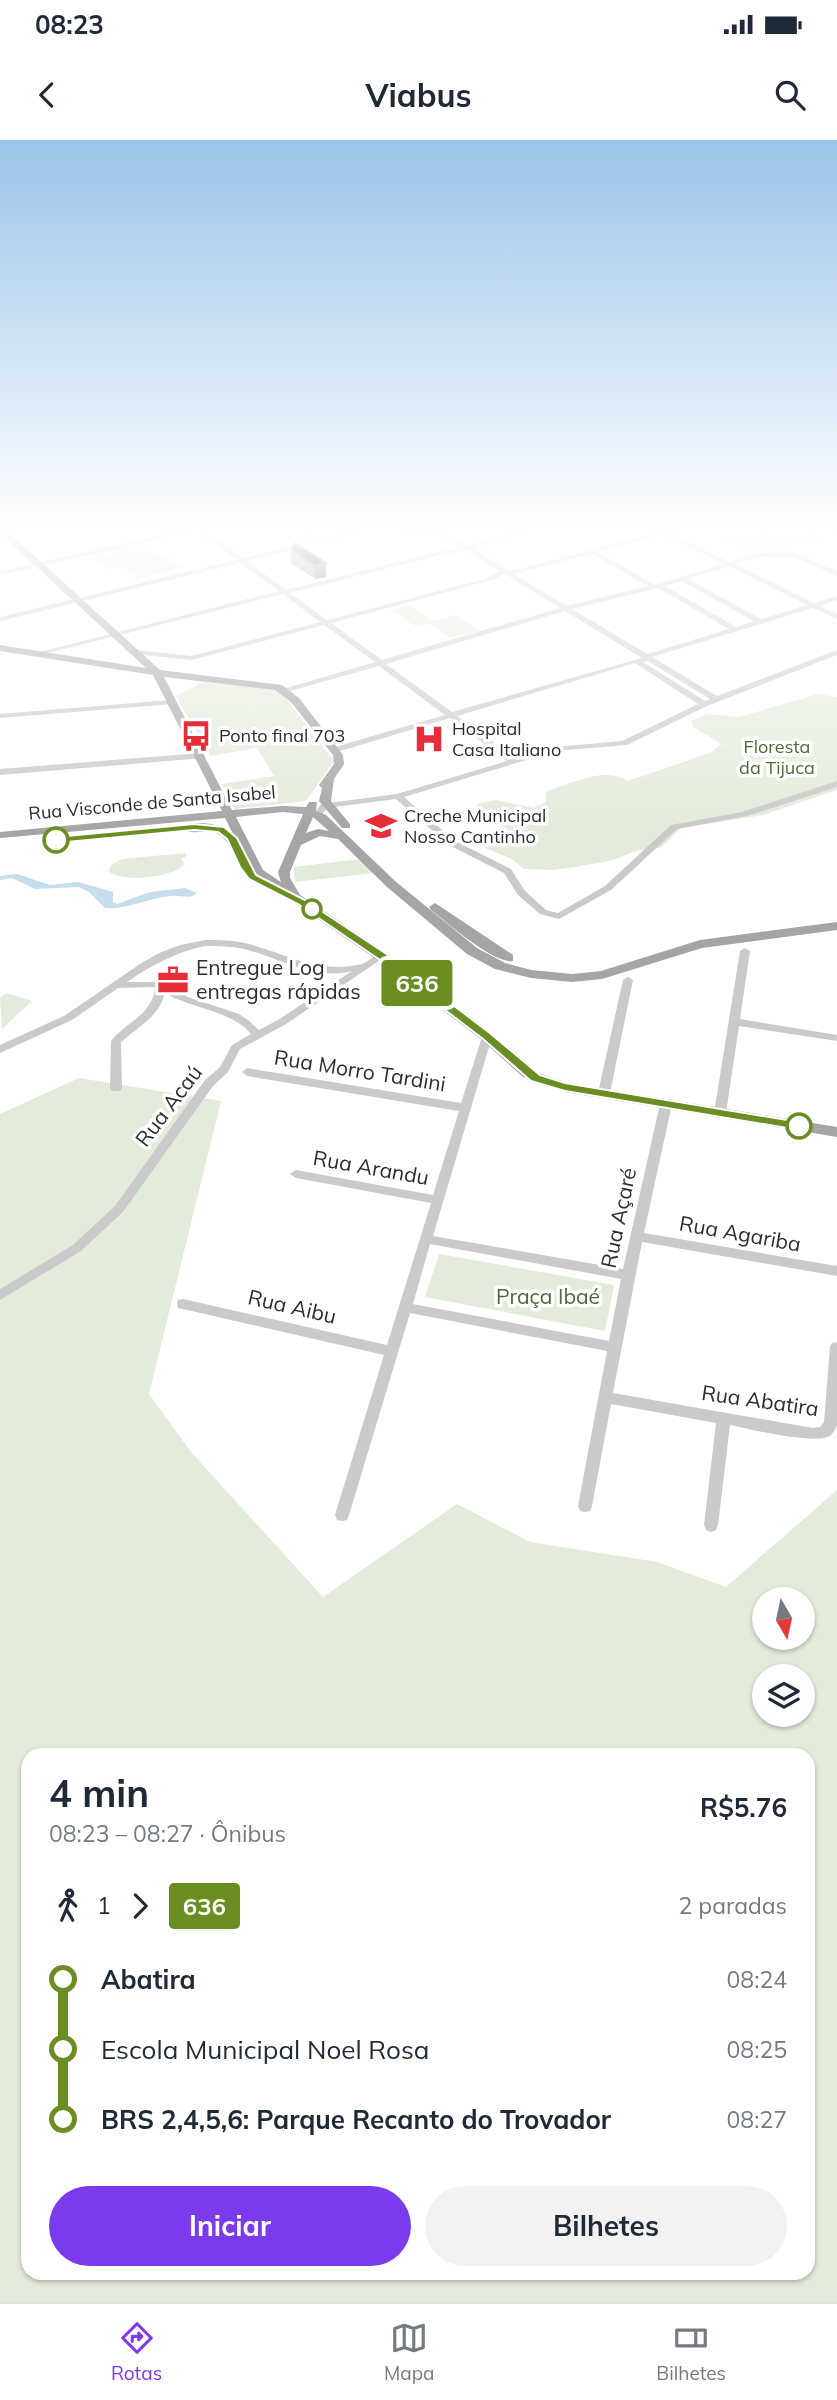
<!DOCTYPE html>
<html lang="pt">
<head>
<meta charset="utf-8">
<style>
	body { margin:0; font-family:Mulish,sans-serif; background:#f2f2f3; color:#1f2937; height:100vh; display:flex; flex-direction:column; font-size:26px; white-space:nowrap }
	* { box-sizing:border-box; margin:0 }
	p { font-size:23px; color:#747a83 }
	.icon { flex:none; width:38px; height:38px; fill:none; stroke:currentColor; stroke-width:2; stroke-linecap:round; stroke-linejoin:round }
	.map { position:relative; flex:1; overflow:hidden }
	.sheet { position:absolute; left:21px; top:1608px; width:794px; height:532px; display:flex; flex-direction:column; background:#fff; border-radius:21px; box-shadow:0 2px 5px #0004 }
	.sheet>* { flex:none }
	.badge { padding:0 14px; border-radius:5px; font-size:24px; line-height:46px }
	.needle { width:46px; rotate:171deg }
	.buttons { position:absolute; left:752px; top:1447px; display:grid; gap:14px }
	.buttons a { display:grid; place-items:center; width:63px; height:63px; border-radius:50%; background:#fff; box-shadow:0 2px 5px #0004; font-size:35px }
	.map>.badge { position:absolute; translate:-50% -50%; box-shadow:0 0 0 4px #fff }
	.legs { display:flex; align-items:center; gap:10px; height:77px; padding:0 28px; font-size:23px }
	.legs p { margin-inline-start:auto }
	.head { display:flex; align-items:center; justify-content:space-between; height:119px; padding:0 28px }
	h1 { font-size:38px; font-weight:700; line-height:52px }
	.button { display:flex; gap:14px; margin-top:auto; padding:14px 28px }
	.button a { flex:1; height:80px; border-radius:42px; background:#7c3aed; color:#fff; font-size:28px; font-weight:700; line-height:80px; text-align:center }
	.button a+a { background:#f2f2f3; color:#1f2937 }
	ul { padding:0 28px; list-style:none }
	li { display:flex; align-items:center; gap:24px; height:70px; font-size:26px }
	li i { display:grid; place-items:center; width:10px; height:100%; margin:0 9px; background:currentColor }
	li i::after { content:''; width:18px; height:18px; margin:-9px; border:5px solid; border-radius:50%; background:#fff }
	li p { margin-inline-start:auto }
	li:first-child i { background:linear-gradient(#0000 50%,currentColor 0) }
	li:last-child i { background:linear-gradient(currentColor 50%,#0000 0) }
	.status { display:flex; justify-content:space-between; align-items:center; height:49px; padding:0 35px; background:#fff; direction:ltr }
	.status svg { height:19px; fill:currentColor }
	header { display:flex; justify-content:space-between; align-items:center; height:91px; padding:0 28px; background:#fff; font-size:32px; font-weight:700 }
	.menu { display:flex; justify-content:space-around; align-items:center; height:98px; border-top:2px solid #e0e1e3; background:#fff; font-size:19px; color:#747a83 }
	.menu a { display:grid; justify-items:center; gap:4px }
	.menu .selected { color:#7c3aed }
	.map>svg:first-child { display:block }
</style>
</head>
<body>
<div class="status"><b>08:23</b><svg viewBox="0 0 49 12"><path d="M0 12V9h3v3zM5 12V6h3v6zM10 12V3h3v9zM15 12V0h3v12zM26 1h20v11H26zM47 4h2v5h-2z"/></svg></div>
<header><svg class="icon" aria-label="back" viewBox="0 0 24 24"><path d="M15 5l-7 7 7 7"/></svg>Viabus<svg class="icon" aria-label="search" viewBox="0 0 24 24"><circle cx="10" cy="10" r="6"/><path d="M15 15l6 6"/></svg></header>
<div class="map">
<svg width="837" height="2162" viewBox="0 0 837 2162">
	<rect width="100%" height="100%" fill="#fff"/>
	<path fill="#e3ebdb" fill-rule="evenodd" d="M 704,389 L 811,389 L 828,397 L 753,414 Z
		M 144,405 L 158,416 L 165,415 L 182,428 L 137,439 L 122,427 L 108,430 L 92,417 Z
		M 409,465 L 433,481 L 456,475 L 480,491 L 451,498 L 428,483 L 415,486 L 392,470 Z
		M 203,542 L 268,548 L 281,552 L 334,621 L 306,661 L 234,669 L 222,644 L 274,636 L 257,608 L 210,616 L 176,556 Z
		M 818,554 L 837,557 L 837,650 L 763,675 L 681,688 L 660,708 L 638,710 L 613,720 L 576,727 L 553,730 L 524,729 L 512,719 L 483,707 L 509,692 L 476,664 L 496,660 L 534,668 L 546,662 L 546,652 C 572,643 604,626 628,641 L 710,613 L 722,604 L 694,588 L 691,581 L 708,574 L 739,577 Z
		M 186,713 L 186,717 L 181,718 L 184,724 C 175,738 119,743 109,731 L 111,725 L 122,719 Z
		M 361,719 L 374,733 L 295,742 L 294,727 Z
		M 6,853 L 32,861 L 2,889 L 0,858 Z
		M 79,938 L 221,961 L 149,1254 L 191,1312 L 323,1457 L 457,1364 L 530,1402 L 657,1422 L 726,1447 L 837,1350 L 837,2162 L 0,2162 L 0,974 ZM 765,1460 L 803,1460 L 803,1498 L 765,1498 ZM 765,1536 L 803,1536 L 803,1575 L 765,1575 ZM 28,1615 L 808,1615 L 808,2133 L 28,2133 Z
		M 439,1114 L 614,1145 L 605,1191 L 425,1157 Z"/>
	<path fill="#c6ddeb" d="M 17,734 L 50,745 L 78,742 L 113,752 L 113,762 L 117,764 L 150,752 L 185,748 L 197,753 C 190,760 181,755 171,756 C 148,758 127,770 105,768 L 89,752 L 79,747 L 35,749 L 12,738 L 0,740 L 0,736 Z"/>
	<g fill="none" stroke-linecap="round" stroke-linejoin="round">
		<path fill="#cacaca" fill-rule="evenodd" d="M 187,389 L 203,389 L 243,418 L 363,389 L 375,389 L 247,421 L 286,450 L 441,411 L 462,408 L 434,391 L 414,395 L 380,389 L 414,391 L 440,389 L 468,406 L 526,389 L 536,389 L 473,409 L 508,430 L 520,429 L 659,392 L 662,389 L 681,389 L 671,393 L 730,422 L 759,413 L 795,413 L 837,431 L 837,436 L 794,417 L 759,417 L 735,424 L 814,463 L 837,456 L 837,460 L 820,466 L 837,474 L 837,479 L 813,468 L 652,517 L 717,556 L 837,510 L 837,515 L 707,566 L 627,605 L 556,611 L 404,657 L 455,701 L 511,729 L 525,751 L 546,770 L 558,773 L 605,746 L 671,685 L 742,672 L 837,641 L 837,647 L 747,676 L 677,689 L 611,750 L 559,779 L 540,774 L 518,755 L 504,733 L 449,705 L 396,659 L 327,668 L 321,676 L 315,676 L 314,674 L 321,664 L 397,654 L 507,621 L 450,578 L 337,612 L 331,612 L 331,608 L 445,575 L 379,526 L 283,553 L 283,549 L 375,522 L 324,485 L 191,520 L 136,514 L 132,512 L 136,510 L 191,516 L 320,482 L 283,454 L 36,516 L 32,514 L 279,451 L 240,423 L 0,481 L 0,477 L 236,420 L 197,391 L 0,435 L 0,431 ZM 664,395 L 723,424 L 655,445 L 598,412 ZM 466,411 L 499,431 L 488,438 L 327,480 L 290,453 L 441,415 ZM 591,414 L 648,446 L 567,466 L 513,434 ZM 729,426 L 807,465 L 761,479 L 688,439 ZM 505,434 L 560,468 L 382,520 L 331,483 L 492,440 ZM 682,441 L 754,481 L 736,487 L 665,446 ZM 658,448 L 729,489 L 647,514 L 572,469 ZM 565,471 L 642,518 L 452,572 L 386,524 ZM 648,521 L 710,559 L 705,561 L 643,522 ZM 635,523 L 698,564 L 622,601 L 555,607 L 515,618 L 457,576 Z
			M 296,389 L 304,389 L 317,399 L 312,400 Z
			M 813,389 L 837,389 L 837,393 Z
			M 170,560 L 174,562 L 173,564 L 0,578 L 0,574 Z
			M 201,613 L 205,616 L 204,618 L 0,635 L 0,629 Z
			M 205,800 C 220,800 235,800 249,804 C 290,815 318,834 362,824 C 368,822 374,815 381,813 L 386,816 L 286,884 L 240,909 L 228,932 L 213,946 L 123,1072 L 81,1111 L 0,1160 L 0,1149 L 73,1105 L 115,1066 L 205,940 L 220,927 L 232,905 L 251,894 C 231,870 191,869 165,853 C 159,877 138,887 121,902 L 122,948 L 120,951 L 112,951 L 110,948 L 111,901 C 126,882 153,875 155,847 L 118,848 L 72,880 L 0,913 L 0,905 L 64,876 L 140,824 L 159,813 L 180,805 ZM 205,806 C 218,806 231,806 244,809 C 280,818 313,841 352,831 L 278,880 L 259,890 L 248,880 L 239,874 L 188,857 L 160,842 L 127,842 C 152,825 176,812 205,806 Z
			M 745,808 L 750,811 L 740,879 L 837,895 L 837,901 L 739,886 L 726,973 L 720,977 L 714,973 L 740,811 Z
			M 628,837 L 633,840 L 610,953 L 604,957 L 598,953 L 623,840 Z
			M 487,894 L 492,897 L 433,1096 L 623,1129 L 660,964 L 666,960 L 672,964 L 644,1093 L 837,1126 L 837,1136 L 642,1102 L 613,1253 L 813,1288 L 820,1287 L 824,1282 L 830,1207 L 832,1203 L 837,1202 L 837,1285 C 836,1288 834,1292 831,1295 C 818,1306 749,1289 730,1285 L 718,1385 L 716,1390 L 711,1392 L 706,1390 L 704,1385 L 716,1283 L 611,1264 L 592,1366 L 590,1371 L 585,1372 L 580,1371 L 578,1366 L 607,1211 L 410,1173 L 349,1375 L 347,1380 L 342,1381 L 337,1380 L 335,1375 L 384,1215 L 183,1169 L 178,1168 L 177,1164 L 178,1160 L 183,1159 L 387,1205 L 431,1063 L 296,1038 L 290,1034 L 296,1030 L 433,1055 L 459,971 L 247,936 L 242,932 L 247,928 L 461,963 L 482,897 ZM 430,1104 L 621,1139 L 609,1201 L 413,1164 Z"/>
		<path fill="#a5a5a5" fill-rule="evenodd" d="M 0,389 L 5,389 L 160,530 L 282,545 L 299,558 L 343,615 L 344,624 L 334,639 L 331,661 L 350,684 L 350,688 L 342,688 L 319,661 L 322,648 L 319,645 L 334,624 L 333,615 L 291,562 L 275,550 L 164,537 L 232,670 L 283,666 L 306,667 L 309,662 L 317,662 L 316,671 L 326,675 L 395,741 L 477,808 L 505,823 L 531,830 L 572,834 L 601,831 L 700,800 L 837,782 L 837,790 L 702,808 L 602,839 L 572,842 L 531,838 L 495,829 L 467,814 L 387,747 L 338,699 L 320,696 L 301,705 L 290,732 L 290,738 L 300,755 L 386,813 L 492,894 L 533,931 L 567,943 L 837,987 L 837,997 L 565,952 L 523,937 L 482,900 L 376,819 L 254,735 L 240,709 L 232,709 C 212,677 200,701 181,688 C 195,679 220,683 233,694 L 225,678 L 0,698 L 0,692 L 222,671 L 153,535 L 0,511 L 0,505 L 146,528 L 0,393 ZM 283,672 L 303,674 L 278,732 L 281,742 L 263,730 L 236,677 ZM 313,677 L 329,691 L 318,689 L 306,693 Z
			M 435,763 L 513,815 L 513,821 C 493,824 447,782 431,770 L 429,767 Z"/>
	</g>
	<path fill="#8a8a8a" d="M 295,403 L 326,437 L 315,439 L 291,423 L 291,409 Z"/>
	<path fill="#5a5a5a" d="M 326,423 L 326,437 L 315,439 L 314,426 Z"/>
	<path fill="#141414" stroke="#5a5a5a" stroke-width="2" d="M 295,403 L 326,423 L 314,426 L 291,409 Z"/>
	<linearGradient id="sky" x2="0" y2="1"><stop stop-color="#9ac4e9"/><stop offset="0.56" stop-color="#fff"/><stop offset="1" stop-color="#fff" stop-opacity="0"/></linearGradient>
	<rect width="837" height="692" fill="url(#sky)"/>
	<path fill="#6b8e23" stroke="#fff" stroke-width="2" d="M 194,684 L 224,687 L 237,698 L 256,735 L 305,760 L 385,813 L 491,894 L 540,935 L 565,943 L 799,982 L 806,986 L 799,990 L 565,951 L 531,941 L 483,899 L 377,818 L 298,764 L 249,739 L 240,727 L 227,699 L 218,692 L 194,690 L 56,703 L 51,700 L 56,697 Z"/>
	<defs>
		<symbol id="bus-bare" viewBox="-9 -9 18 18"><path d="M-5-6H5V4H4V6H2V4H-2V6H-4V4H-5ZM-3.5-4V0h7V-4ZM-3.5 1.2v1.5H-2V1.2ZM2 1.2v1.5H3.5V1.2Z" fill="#e72d39" stroke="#fff" stroke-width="2.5" paint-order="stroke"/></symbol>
		<symbol id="hospital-bare" viewBox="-9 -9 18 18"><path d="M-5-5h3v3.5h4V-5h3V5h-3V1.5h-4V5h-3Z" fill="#e72d39" stroke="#fff" stroke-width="2.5" paint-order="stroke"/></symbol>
		<symbol id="school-bare" viewBox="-9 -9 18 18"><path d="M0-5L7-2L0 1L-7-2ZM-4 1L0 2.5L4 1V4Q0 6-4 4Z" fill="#e72d39" stroke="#fff" stroke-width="2.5" paint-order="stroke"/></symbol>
		<symbol id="office-bare" viewBox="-9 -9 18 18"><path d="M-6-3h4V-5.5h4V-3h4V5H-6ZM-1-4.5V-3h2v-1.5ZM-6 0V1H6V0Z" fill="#e72d39" stroke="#fff" stroke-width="2.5" paint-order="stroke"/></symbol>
	</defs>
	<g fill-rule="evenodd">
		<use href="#bus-bare" x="174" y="574" width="44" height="44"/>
		<use href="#hospital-bare" x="407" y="577" width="44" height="44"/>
		<use href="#school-bare" x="359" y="664" width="44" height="44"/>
		<use href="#office-bare" x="151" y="818" width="44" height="44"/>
	</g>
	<g fill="#fff" stroke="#6b8e23" stroke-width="3.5">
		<circle cx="56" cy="700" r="12"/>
		<circle cx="312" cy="769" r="9"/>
		<circle cx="799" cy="986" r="12"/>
	</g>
	<g text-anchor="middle" stroke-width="7" stroke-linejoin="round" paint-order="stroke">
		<g font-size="18" fill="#2d2d2d" stroke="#fff" text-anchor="start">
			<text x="452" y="595">Hospital<tspan x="452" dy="21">Casa Italiano</tspan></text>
			<text x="219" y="602">Ponto final 703</text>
			<text x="404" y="682">Creche Municipal<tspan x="404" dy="21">Nosso Cantinho</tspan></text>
		</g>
		<g font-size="18" fill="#50693a" stroke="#fff">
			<text x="777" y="613">Floresta<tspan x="777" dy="21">da Tijuca</tspan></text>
		</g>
		<g font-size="18" fill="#2d2d2d" stroke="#fff">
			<text transform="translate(152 663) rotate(-5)" y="6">Rua Visconde de Santa Isabel</text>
		</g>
		<g font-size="21" fill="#2d2d2d" stroke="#fff" text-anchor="start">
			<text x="196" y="835">Entregue Log<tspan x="196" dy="24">entregas rápidas</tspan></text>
		</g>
		<g font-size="21" fill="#2d2d2d" stroke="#fff">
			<text transform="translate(360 931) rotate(9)" y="7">Rua Morro Tardini</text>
			<text transform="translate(169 966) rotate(-53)" y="7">Rua Acaú</text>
			<text transform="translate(371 1028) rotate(10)" y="7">Rua Arandu</text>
			<text transform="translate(619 1078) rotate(-78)" y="7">Rua Açaré</text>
			<text transform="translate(740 1094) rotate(10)" y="7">Rua Agariba</text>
			<text transform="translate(292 1167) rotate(13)" y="7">Rua Aibu</text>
			<text transform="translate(760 1261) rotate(8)" y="7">Rua Abatira</text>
		</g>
		<g font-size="21" fill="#50693a" stroke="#fff">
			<text x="548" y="1164">Praça Ibaé</text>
		</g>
	</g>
</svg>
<div class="buttons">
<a><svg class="needle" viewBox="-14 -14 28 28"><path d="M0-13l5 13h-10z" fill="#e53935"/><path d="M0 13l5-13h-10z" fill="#747a83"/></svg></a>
<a><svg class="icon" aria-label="layers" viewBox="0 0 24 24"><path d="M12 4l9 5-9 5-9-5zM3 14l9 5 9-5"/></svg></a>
</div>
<b class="badge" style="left:417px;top:843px;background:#6b8e23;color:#fff">636</b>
<section class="sheet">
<div class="head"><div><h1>4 min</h1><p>08:23 – 08:27 · Ônibus</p></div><b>R$5.76</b></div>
<div class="legs"><svg class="icon" aria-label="walk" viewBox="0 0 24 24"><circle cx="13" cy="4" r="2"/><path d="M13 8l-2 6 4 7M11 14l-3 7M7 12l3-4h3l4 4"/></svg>1<svg class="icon" aria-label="forward" viewBox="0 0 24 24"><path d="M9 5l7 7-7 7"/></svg><b class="badge" style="background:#6b8e23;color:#fff">636</b><p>2 paradas</p></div>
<ul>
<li><i style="color:#6b8e23"></i><b>Abatira</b><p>08:24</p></li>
<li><i style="color:#6b8e23"></i><span>Escola Municipal Noel Rosa</span><p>08:25</p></li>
<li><i style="color:#6b8e23"></i><b>BRS 2,4,5,6: Parque Recanto do Trovador</b><p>08:27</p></li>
</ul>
<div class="button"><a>Iniciar</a><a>Bilhetes</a></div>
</section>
</div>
<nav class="menu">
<a class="selected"><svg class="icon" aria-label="directions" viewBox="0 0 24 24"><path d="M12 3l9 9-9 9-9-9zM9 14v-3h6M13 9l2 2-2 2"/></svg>Rotas</a>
<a><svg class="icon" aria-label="map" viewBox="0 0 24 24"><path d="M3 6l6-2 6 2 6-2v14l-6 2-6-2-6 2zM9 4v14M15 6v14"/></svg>Mapa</a>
<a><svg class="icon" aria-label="tickets" viewBox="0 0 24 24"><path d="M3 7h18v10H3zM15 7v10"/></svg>Bilhetes</a>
</nav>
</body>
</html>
